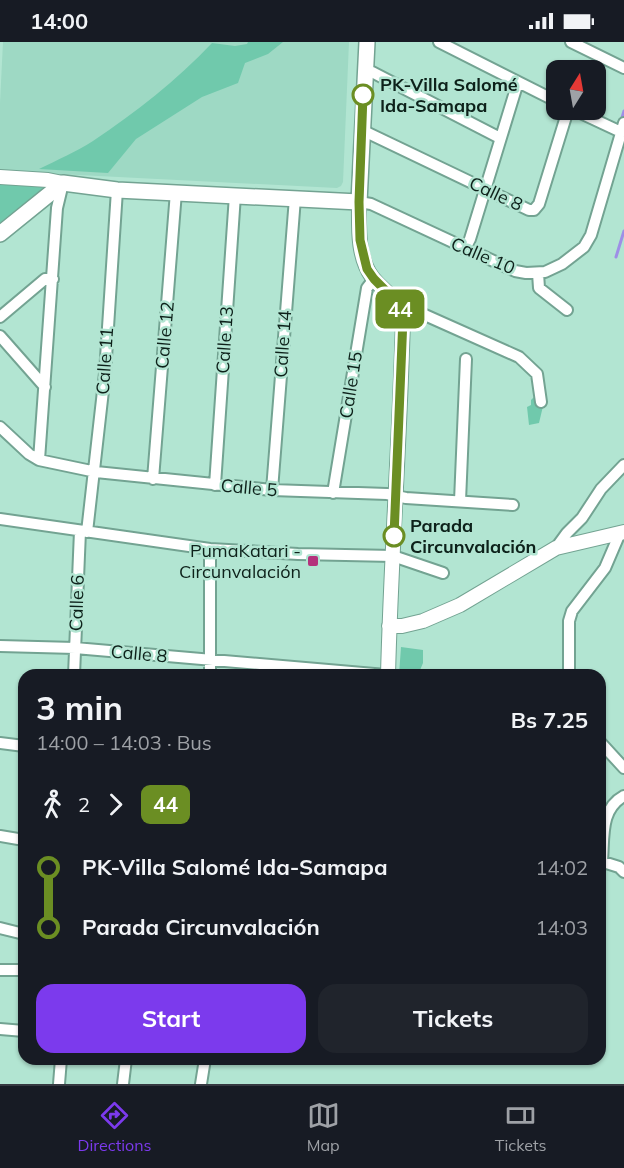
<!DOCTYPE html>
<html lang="en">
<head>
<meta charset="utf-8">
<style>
	body { margin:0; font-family:Mulish,sans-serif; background:#20242c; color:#f1f3f6; height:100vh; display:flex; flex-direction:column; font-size:22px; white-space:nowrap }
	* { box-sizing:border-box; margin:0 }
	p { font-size:20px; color:#9ea1a6 }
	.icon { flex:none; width:33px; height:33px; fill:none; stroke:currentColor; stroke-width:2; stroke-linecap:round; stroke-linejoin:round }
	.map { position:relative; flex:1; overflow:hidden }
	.details { position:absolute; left:18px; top:627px; width:588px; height:396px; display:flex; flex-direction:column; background:#171b24; border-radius:18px; box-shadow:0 2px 4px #0004 }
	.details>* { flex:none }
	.badge { padding:0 12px; border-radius:9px; font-size:21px; line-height:39px }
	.needle { width:39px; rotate:11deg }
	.fabs { position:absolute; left:546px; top:18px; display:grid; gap:12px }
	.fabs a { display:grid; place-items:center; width:60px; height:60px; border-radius:12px; background:#171b24; box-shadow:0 2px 4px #0004; font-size:30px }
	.map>.badge { position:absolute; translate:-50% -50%; box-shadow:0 0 0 3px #fff }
	.legs { display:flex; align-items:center; gap:9px; height:66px; padding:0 18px; font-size:20px }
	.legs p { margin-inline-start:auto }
	.head { display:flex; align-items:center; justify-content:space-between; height:102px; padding:0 18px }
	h1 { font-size:33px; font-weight:700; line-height:45px }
	.action { display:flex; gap:12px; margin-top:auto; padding:12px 18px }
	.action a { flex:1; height:69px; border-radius:18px; background:#7c3aed; color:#fff; font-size:24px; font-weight:700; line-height:69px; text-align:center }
	.action a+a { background:#20242c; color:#f1f3f6 }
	ul { padding:0 18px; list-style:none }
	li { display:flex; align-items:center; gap:21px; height:60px; font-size:22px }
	li i { display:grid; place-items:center; width:9px; height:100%; margin:0 8px; background:currentColor }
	li i::after { content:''; width:15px; height:15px; margin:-8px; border:4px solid; border-radius:50%; background:#171b24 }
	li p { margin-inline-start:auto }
	li:first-child i { background:linear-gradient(#0000 50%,currentColor 0) }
	li:last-child i { background:linear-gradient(currentColor 50%,#0000 0) }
	.status { display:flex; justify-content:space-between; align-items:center; height:42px; padding:0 30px; background:#171b24; direction:ltr }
	.status svg { height:16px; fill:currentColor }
	.tabs { display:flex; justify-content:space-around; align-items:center; height:84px; border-top:2px solid #363941; background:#171b24; font-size:16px; color:#9ea1a6 }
	.tabs a { display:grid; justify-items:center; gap:3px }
	.tabs .active { color:#7c3aed }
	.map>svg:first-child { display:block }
</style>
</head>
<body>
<div class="status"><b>14:00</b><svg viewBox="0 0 49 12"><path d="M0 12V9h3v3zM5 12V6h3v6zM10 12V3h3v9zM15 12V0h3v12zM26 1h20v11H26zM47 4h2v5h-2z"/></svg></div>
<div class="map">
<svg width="624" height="1042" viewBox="0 0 624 1042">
	<rect width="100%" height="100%" fill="#b2e5d2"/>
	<path fill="#9ed9c4" d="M 3,0 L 349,0 L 343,140 L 341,144 L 337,146 L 0,129 L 0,61 Z"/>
	<path fill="#70c9ac" d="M 248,0 L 283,0 L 268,12 L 245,21 L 238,41 L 202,55 L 136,97 L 108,131 L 39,127 C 57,118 76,110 93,99 C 135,71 177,38 212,1 L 235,4 L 247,2 Z
		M 0,140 L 42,143 L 43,147 L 0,181 Z
		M 535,354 L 544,360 L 539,381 L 529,383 L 527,365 L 531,363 L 531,358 Z
		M 401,605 L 423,608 L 423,621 L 418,633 L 399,633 Z"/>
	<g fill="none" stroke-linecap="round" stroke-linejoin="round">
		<path stroke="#9e8fe6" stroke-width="3" d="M 621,79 L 624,69
			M 616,215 L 624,189"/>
		<defs>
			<path id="minor" d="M 439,0 L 556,59
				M 571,0 L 624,26
				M 365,29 L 372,30 L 500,96
				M 574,68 L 621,90
				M 361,91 L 368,91 L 529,168 L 534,168 L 539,162 L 568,68
				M 359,160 L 371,162 L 515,229 L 526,231 L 545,230 L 562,222 L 584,205 L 591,193 L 624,81
				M 465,207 L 470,197 L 518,40
				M 538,231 L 539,246 L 567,268
				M 398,261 L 519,315 L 537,332 L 541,360
				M 0,275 L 45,237 L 53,237
				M 0,294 L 45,345
				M 0,385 L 29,412 L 39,418 L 96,430 L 272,448 L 387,452 L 406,456 L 513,463
				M 39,418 L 57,166 L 63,141
				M 153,437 L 176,150
				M 215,443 L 235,153
				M 272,448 L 295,156
				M 333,451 L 367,246 L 374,237
				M 460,459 L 466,317
				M 0,477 L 210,507 L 298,512 L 393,514 L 443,531
				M 87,490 L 105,331 L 117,148
				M 556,506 L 567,491 L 582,476 L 601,447 L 624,423
				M 210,507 L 210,633
				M 0,604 L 75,606 L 386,633
				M 74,633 L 80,489
				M 569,633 L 569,579 L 572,569 L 605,526 L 620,491
				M 600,700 L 624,726
				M 0,701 L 24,704
				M 0,794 L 24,798
				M 600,819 L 619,825 L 624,830
				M 602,819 C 604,795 600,767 624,754
				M 0,886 L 24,892
				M 0,928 L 24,928
				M 0,987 L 24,989
				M 59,1042 L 61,1017
				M 123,1042 L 126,1017
				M 201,1042 L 205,1017"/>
			<path id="tertiary" d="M 0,135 L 48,138 L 63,141
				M 359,160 C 359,185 357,214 372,235 C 386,253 395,251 403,276 C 400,395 391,514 388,633
				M 389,584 L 402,584 L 423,579 L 460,563 L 556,506 L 624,490"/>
			<path id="secondary" d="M 0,192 L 63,141 L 117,148 L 359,160 L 367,0"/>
		</defs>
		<use href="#minor" stroke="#73a392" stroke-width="14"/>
		<use href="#tertiary" stroke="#73a392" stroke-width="16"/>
		<use href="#secondary" stroke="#73a392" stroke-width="18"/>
		<use href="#minor" stroke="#fff" stroke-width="10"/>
		<use href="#tertiary" stroke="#fff" stroke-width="14"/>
		<use href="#secondary" stroke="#fff" stroke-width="15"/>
	</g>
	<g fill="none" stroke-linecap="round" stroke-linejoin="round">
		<defs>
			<path id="line-1" d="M 363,53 L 359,160 L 360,198 L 367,227 L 374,237 L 398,261 L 403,276 L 394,494"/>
		</defs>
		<use href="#line-1" stroke="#fff" stroke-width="14"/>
		<use href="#line-1" stroke="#6b8e23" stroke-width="9"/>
	</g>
	<g fill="#fff" stroke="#6b8e23" stroke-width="3">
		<circle cx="363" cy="53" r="10"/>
		<circle cx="394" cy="494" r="10"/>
	</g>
	<rect fill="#b4327c" stroke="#b2e5d2" stroke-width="2" x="307" y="513" width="12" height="12" rx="3"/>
	<g text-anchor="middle" stroke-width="5" stroke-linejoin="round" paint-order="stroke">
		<g font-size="18" font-weight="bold" fill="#0d211a" stroke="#b2e5d2" text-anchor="start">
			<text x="380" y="49">PK-Villa Salomé<tspan x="380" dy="21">Ida-Samapa</tspan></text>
			<text x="410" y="490">Parada<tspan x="410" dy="21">Circunvalación</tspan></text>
		</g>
		<g font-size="18" fill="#0d211a" stroke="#b2e5d2">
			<text transform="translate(496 152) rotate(25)" y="6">Calle 8</text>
			<text transform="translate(483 214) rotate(23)" y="6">Calle 10</text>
			<text transform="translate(165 293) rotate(-85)" y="6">Calle 12</text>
			<text transform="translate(225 298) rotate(-86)" y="6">Calle 13</text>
			<text transform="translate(283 302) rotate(-86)" y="6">Calle 14</text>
			<text transform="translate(105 319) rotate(-86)" y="6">Calle 11</text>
			<text transform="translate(351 343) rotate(-81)" y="6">Calle 15</text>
			<text transform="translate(249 446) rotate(5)" y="6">Calle 5</text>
			<text transform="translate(77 561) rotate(-88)" y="6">Calle 6</text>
			<text transform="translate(139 612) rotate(5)" y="6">Calle 8</text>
		</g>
		<g font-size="18" fill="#0d211a" stroke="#b2e5d2" text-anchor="end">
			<text x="301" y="515">PumaKatari -<tspan x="301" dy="21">Circunvalación</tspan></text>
		</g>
	</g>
</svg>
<div class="fabs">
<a><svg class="needle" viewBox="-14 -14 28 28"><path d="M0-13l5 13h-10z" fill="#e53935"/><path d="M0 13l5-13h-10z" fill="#9ea1a6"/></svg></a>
</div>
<b class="badge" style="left:400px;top:267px;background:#6b8e23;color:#fff">44</b>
<section class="details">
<div class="head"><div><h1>3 min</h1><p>14:00 – 14:03 · Bus</p></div><b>Bs 7.25</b></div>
<div class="legs"><svg class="icon" aria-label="walk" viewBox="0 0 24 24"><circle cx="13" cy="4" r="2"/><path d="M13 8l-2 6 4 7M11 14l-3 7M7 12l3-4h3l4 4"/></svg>2<svg class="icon" aria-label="forward" viewBox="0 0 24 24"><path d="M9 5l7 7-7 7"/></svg><b class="badge" style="background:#6b8e23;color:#fff">44</b></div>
<ul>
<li><i style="color:#6b8e23"></i><b>PK-Villa Salomé Ida-Samapa</b><p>14:02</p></li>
<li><i style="color:#6b8e23"></i><b>Parada Circunvalación</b><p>14:03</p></li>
</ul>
<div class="action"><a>Start</a><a>Tickets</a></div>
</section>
</div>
<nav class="tabs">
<a class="active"><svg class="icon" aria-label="directions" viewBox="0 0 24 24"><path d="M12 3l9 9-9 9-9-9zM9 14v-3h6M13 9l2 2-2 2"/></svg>Directions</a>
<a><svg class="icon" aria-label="map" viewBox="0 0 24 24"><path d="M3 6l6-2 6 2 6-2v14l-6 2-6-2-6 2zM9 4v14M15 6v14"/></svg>Map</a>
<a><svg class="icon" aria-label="tickets" viewBox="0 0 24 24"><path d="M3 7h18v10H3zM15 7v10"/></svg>Tickets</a>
</nav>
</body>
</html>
